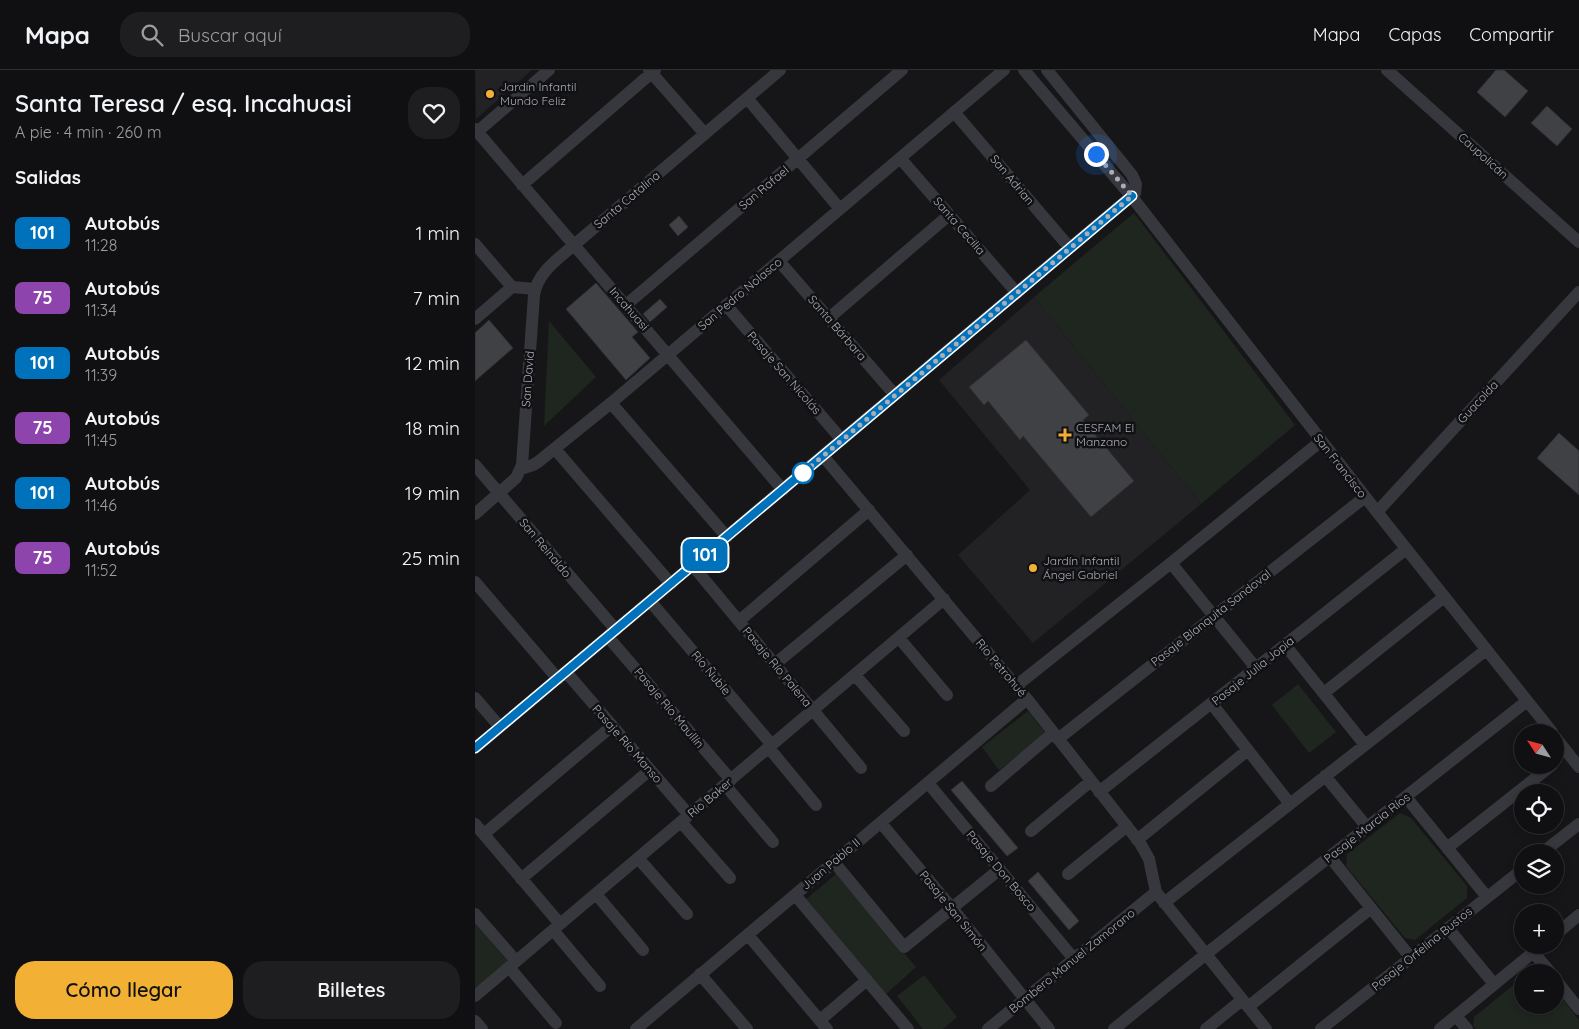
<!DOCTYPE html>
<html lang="es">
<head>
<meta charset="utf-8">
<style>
	body { margin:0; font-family:Quicksand,sans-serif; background:#1e1e20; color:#f1f3f6; height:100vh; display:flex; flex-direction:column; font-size:19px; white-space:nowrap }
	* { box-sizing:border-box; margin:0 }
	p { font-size:16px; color:#9c9d9f }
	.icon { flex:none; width:28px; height:28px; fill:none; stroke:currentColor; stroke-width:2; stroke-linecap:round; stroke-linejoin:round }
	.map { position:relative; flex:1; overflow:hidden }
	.panel { display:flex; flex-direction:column; background:#101012; width:475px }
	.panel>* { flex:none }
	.badge { padding:0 10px; border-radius:8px; font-size:18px; line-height:32px }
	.needle { width:32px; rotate:306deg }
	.fabs { position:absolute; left:1039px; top:654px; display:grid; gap:10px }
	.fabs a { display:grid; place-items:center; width:50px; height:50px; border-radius:50%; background:#101012; box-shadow:0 2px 8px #0003,0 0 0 1px #303032; font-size:25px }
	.you { position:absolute; width:25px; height:25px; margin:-12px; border:4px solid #fff; border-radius:50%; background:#1a73e8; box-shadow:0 0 0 8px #1a73e833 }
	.map>.badge { position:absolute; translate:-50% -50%; box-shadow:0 0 0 2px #fff }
	h2 { padding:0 15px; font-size:19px; line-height:45px }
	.round { display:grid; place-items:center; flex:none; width:52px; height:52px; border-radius:20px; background:#1e1e20 }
	.headline { display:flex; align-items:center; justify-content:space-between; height:85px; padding:0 15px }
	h1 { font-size:24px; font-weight:600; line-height:38px }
	.action { display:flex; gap:10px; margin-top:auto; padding:10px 15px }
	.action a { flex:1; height:58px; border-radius:20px; background:#f2b134; color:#111; font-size:20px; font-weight:600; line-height:58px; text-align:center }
	.action a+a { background:#1e1e20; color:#f1f3f6 }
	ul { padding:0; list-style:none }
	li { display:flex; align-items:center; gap:15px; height:65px; padding:0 15px }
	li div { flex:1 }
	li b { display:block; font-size:19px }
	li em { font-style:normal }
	li .badge { min-width:55px; font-weight:700; text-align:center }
	header { display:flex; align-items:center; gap:30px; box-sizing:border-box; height:70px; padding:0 25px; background:#101012; border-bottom:1px solid #303032 }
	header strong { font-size:24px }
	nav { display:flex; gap:28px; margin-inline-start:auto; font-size:18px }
	.search { width:350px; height:45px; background:#1e1e20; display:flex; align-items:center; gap:12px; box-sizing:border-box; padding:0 18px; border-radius:20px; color:#9c9d9f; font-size:19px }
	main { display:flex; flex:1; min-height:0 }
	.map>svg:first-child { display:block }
</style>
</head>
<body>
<header>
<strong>Mapa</strong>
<div class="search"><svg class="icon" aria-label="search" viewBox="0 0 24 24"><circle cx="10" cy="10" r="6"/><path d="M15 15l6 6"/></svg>Buscar aquí</div>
<nav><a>Mapa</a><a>Capas</a><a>Compartir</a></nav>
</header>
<main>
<section class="panel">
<div class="headline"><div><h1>Santa Teresa / esq. Incahuasi</h1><p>A pie · 4 min · 260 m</p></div><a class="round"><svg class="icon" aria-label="heart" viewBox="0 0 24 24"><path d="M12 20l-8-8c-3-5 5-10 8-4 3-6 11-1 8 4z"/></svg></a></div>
<h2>Salidas</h2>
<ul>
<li><span class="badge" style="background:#0072bc;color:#fff">101</span><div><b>Autobús</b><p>11:28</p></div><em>1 min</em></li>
<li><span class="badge" style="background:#8e44ad;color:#fff">75</span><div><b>Autobús</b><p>11:34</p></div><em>7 min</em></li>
<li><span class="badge" style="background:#0072bc;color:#fff">101</span><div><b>Autobús</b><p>11:39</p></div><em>12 min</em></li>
<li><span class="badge" style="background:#8e44ad;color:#fff">75</span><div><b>Autobús</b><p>11:45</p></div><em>18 min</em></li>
<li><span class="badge" style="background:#0072bc;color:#fff">101</span><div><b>Autobús</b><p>11:46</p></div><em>19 min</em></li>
<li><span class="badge" style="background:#8e44ad;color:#fff">75</span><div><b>Autobús</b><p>11:52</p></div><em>25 min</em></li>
</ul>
<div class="action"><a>Cómo llegar</a><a>Billetes</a></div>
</section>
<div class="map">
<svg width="1104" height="959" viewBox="0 0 1104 959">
	<rect width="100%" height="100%" fill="#161618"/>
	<path fill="#222225" d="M 0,0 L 57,0 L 1,49 Z
		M 559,227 L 726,434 L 558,573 L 483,485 L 555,420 L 464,310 Z"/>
	<path fill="#1e261f" d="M 659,143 L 820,355 L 726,434 L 559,227 Z
		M 74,251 L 121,307 L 69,356 Z
		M 823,614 L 861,662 L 834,683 L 797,635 Z
		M 553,641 L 571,664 L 524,700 L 507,677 Z
		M 925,743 L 936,748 L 992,816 L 992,828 L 940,870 L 930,868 L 871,796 L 872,784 Z
		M 361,804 L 441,897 L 410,925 L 329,831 Z
		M 0,853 L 35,894 L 0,923 Z
		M 449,905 L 482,947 L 468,959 L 448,959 L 422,926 Z
		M 1047,908 L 1048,935 L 1080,935 L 1080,919 L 1104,950 L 1104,959 L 1001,959 L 998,956 L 999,947 Z"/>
	<path fill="#404145" stroke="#303034" d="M 1021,0 L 1029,0 L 1053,21 L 1030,47 L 1002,22 Z
		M 1072,36 L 1097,59 L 1082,76 L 1056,53 Z
		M 204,146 L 213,157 L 203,166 L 194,155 Z
		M 121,213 L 163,262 L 157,267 L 175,288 L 151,310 L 91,239 Z
		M 185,229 L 192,237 L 175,252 L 168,244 Z
		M 14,250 L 38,278 L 0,311 L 0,263 Z
		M 551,270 L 614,345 L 608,350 L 659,411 L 616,447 L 548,366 L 545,370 L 513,331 L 509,335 L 494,317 Z
		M 1084,363 L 1104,381 L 1104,425 L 1062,388 Z
		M 487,711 L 543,778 L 532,786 L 476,720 Z
		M 563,802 L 604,851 L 594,860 L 553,811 Z"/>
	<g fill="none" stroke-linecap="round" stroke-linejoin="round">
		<path stroke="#37383d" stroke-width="12" d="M 174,0 L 230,64
			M 549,0 L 657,127 L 902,442 L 1077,662
			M 912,0 L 1104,172
			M 272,28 L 365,139
			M 479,42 L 595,178
			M 0,59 L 308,420
			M 2,62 L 74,0
			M 425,88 L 542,223
			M 47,115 L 180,0
			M 0,174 L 37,217
			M 304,191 L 420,325
			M 151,235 L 427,0
			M 251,235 L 367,370
			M 354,248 L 474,145
			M 0,249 L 37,217 L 60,219
			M 136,333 L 252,467
			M 80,379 L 196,514
			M 348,386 L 552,629 L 665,773 L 674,789 L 681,822 L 791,959
			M 0,395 L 141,560
			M 46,399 L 58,395 L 63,392 L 136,333 L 529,0
			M 902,442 L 1104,222
			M 0,444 L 41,408 L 47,395 L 59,225 C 63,202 82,190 99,175 L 305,0
			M 696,493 L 781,598
			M 218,496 L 386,698
			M 0,512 L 83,609
			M 175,531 L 297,675
			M 264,551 L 394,440
			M 133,567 L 256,710
			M 424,568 L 472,625
			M 810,575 L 890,675
			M 300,594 L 432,485
			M 91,602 L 214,745
			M 380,605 L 429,661
			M 541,616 L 696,493 L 846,371
			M 849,623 L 969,527
			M 0,628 L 25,657
			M 737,634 L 815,734
			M 1080,667 L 1104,697
			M 583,669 L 890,427
			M 0,678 L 660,123 L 661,114 L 657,105 L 572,0
			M 294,678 L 341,735
			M 850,706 L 892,757
			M 453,713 L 599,889
			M 250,715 L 298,772
			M 516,716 L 578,663
			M 624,722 L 931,479
			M 931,727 L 1012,827
			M 206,752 L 255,808
			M 406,753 L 477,838 L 574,959
			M 0,754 L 85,854
			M 556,761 L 616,711
			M 9,764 L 137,656
			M 662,770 L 773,680
			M 972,778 L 1077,695
			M 1068,782 L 1104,754
			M 855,787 L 936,888
			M 163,788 L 212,844
			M 359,792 L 429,877 L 525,799
			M 593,804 L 652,756
			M 46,809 L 175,700
			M 121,824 L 168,880
			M 320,825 L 433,959
			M 689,833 L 1011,580
			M 0,844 L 41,891
			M 973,858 L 1019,914
			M 78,860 L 125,916
			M 273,865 L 352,959
			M 1080,865 L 1104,845
			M 1058,882 L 1075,902
			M 34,897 L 81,953
			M 225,904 L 272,959
			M 1080,909 L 1104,939
			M 0,926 L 469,529
			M 773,937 L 896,838
			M 981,946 L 992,959
			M 345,950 L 392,910
			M 0,951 L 7,959
			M 161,959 L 552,629
			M 513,959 L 681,822
			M 639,959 L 731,884 L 1052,631
			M 731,959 L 767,930
			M 846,959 L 1048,799
			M 965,959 L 1067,875"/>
	</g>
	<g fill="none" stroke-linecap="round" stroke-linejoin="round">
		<defs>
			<path id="line" d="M 0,678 L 657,126"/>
		</defs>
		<use href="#line" stroke="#fff" stroke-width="11"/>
		<use href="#line" stroke="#0072bc" stroke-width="8"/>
		<path stroke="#a8adb8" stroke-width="5" stroke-dasharray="0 9" d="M 328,403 L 322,408 L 657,126 L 621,84"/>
	</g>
	<g fill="#f2b134" stroke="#111113" stroke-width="2">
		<circle cx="15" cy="24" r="5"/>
		<path d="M587.5 357.5h5v5h5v5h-5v5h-5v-5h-5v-5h5z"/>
		<circle cx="558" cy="498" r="5"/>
	</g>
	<circle fill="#fff" stroke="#0072bc" stroke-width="2.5" cx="328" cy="403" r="10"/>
	<g text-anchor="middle" stroke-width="5" stroke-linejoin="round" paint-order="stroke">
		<g font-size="12" fill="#a8adb8" stroke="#111113" text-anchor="start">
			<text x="25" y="21">Jardin Infantil<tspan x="25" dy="14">Mundo Feliz</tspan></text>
			<text x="601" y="362">CESFAM El<tspan x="601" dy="14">Manzano</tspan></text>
			<text x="568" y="495">Jardín Infantil<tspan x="568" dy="14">Ángel Gabriel</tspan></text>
		</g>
		<g font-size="12" fill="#a8adb8" stroke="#111113">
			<text transform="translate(1008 86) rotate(42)" y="4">Caupolicán</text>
			<text transform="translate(537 110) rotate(50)" y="4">San Adrian</text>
			<text transform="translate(289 118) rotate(-40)" y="4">San Rafael</text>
			<text transform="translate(152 130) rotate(-40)" y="4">Santa Catalina</text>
			<text transform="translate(484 156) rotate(49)" y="4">Santa Cecilia</text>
			<text transform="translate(265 224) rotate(-40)" y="4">San Pedro Nolasco</text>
			<text transform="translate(154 239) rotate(49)" y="4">Incahuasi</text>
			<text transform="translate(362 258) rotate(49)" y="4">Santa Bárbara</text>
			<text transform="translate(309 303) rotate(49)" y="4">Pasaje San Nicolás</text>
			<text transform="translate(53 309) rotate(-86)" y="4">San David</text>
			<text transform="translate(1003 332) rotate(-47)" y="4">Guacolda</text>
			<text transform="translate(865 396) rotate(52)" y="4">San Francisco</text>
			<text transform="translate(70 478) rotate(50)" y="4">San Reinaldo</text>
			<text transform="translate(736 548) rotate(-38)" y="4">Pasaje Blanquita Sandoval</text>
			<text transform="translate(302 597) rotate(50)" y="4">Pasaje Río Palena</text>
			<text transform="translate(526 598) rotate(50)" y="4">Río Petrohué</text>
			<text transform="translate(778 601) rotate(-39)" y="4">Pasaje Julia Jopia</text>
			<text transform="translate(236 603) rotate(50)" y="4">Río Ñuble</text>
			<text transform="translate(194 638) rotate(50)" y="4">Pasaje Río Maullín</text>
			<text transform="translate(152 674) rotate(49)" y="4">Pasaje Río Manso</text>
			<text transform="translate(235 728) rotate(-40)" y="4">Río Baker</text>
			<text transform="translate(892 758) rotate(-38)" y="4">Pasaje Marcia Ríos</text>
			<text transform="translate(356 794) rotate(-40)" y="4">Juan Pablo II</text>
			<text transform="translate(526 801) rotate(50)" y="4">Pasaje Don Bosco</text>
			<text transform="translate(478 841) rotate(51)" y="4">Pasaje San Simón</text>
			<text transform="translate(947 879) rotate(-39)" y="4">Pasaje Orfelina Bustos</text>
			<text transform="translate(597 891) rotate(-39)" y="4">Bombero Manuel Zamorano</text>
		</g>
	</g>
</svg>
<div class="fabs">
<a><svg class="needle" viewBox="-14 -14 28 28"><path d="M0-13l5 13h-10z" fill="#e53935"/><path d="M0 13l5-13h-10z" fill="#9c9d9f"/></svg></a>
<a><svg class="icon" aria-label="locate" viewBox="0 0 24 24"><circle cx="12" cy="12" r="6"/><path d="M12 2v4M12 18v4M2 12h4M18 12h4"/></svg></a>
<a><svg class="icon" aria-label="layers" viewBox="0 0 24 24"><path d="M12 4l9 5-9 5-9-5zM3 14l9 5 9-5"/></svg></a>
<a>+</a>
<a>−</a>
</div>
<div class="you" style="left:621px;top:84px"></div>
<b class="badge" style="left:230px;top:485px;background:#0072bc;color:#fff">101</b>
</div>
</main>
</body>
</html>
